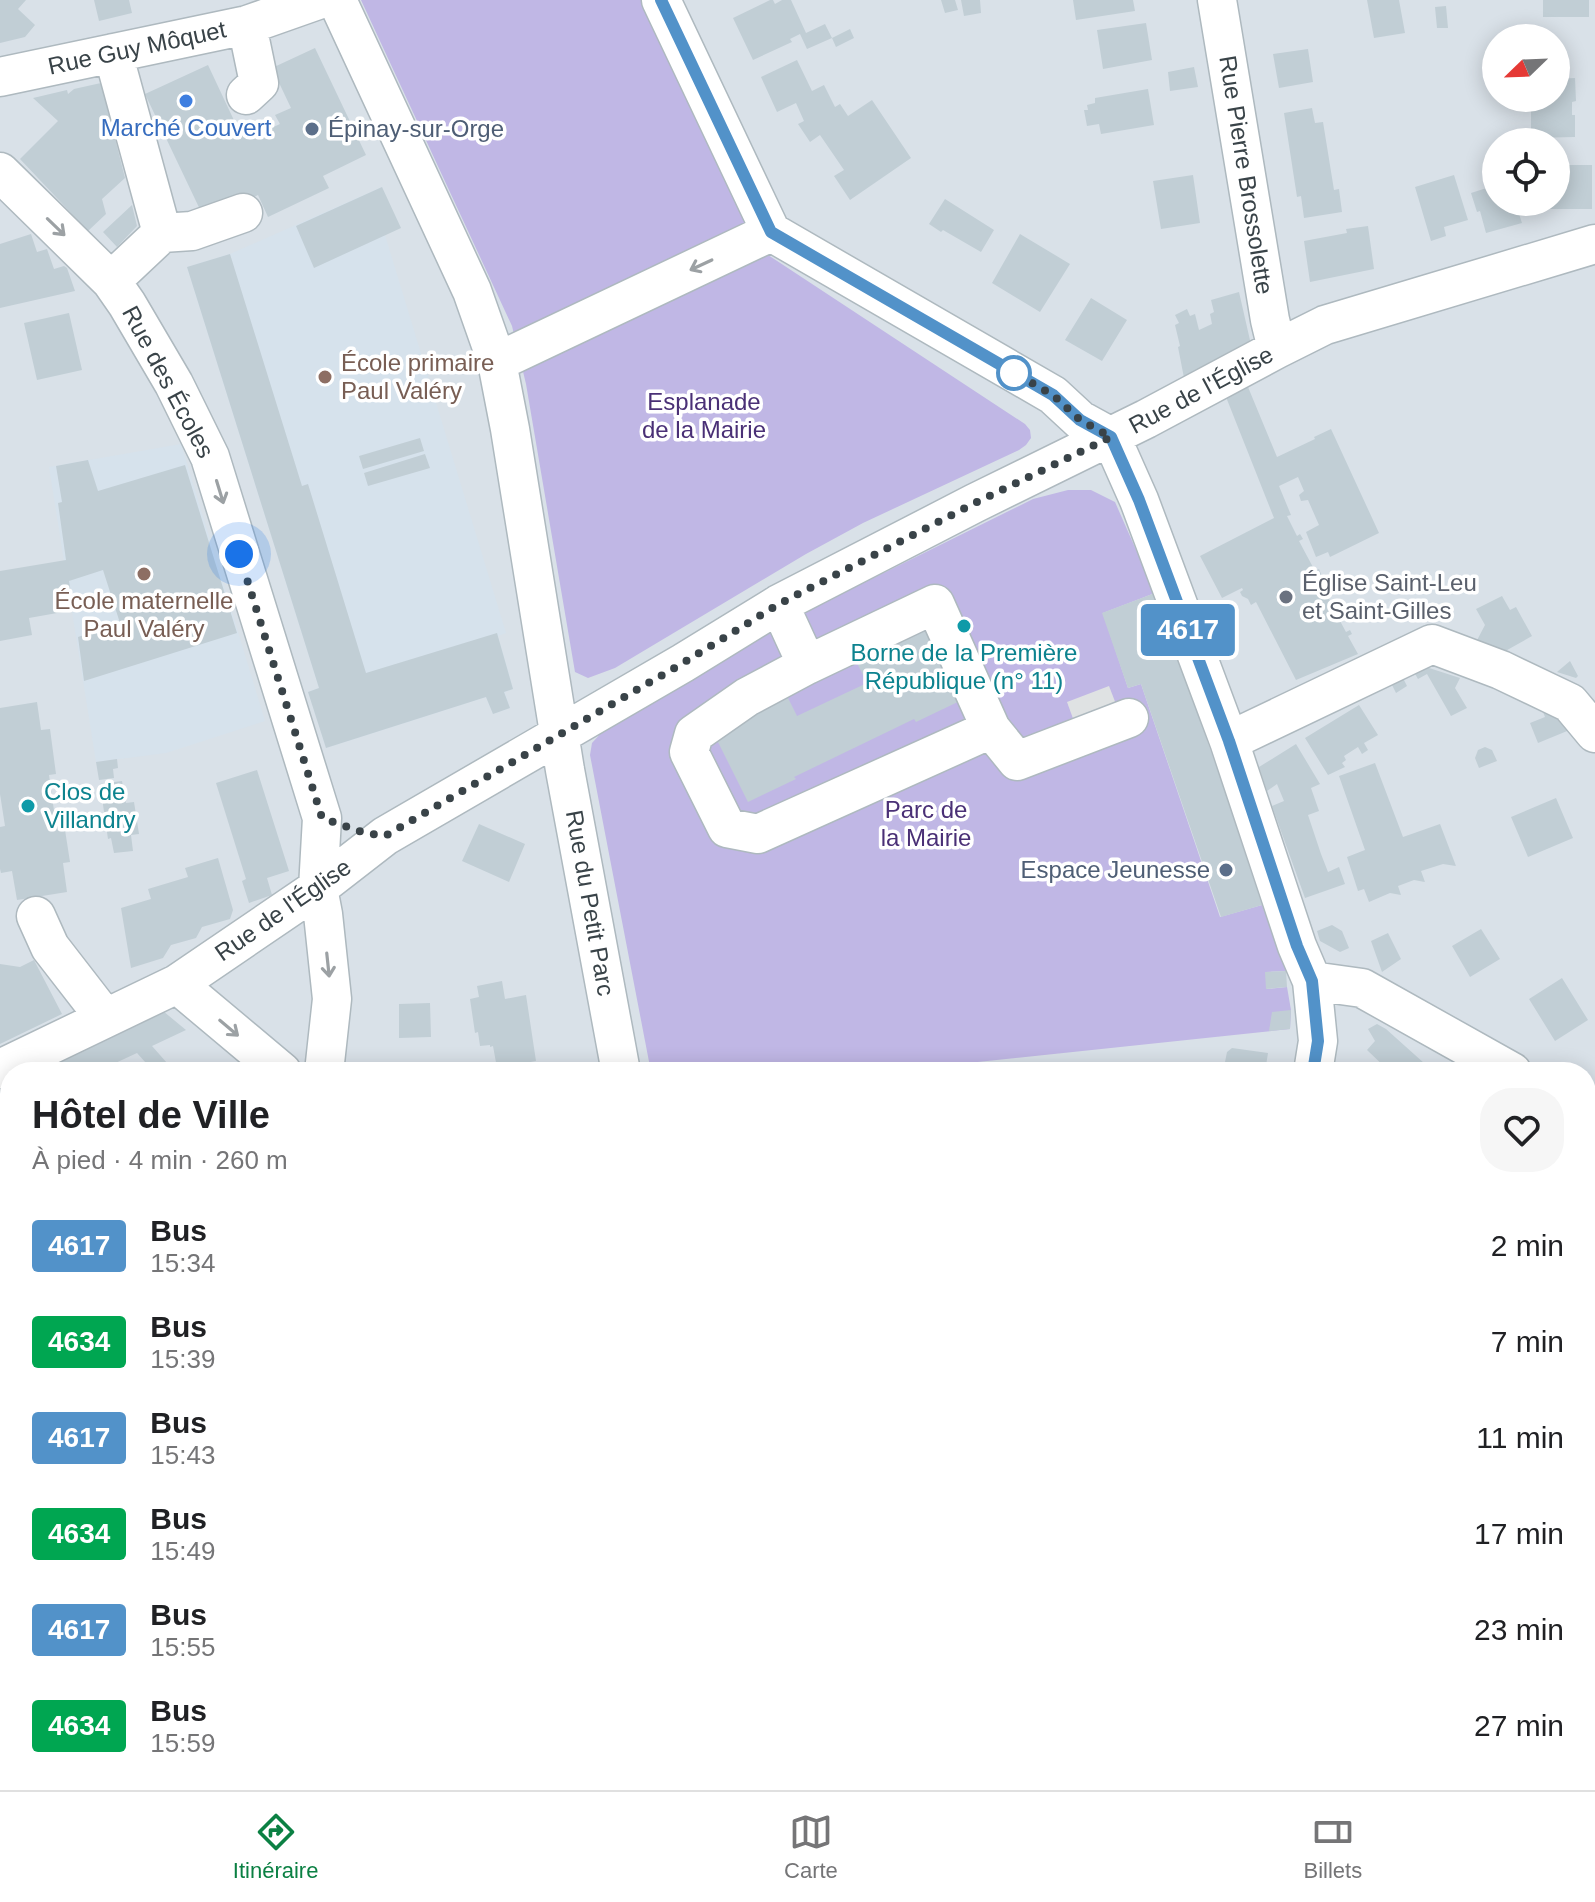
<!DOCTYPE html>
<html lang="fr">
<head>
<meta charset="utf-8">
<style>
	body { margin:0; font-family:Helvetica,sans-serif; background:#f6f6f6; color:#202124; height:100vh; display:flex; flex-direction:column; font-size:30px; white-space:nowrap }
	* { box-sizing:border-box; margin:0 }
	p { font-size:26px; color:#757577 }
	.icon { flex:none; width:44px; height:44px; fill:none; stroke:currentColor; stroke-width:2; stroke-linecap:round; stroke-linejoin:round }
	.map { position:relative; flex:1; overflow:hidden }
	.side { position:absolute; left:0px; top:1062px; width:1596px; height:728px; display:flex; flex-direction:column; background:#fff; border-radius:32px 32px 0 0; box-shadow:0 4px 20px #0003 }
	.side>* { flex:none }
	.badge { padding:0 16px; border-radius:6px; font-size:28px; line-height:52px }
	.needle { width:52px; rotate:247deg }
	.tools { position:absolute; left:1482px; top:24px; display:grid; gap:16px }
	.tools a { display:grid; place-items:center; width:88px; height:88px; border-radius:50%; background:#fff; box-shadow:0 4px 20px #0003; font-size:40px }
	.you { position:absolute; width:40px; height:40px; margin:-20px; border:6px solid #fff; border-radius:50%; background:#1a73e8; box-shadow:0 0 0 12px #1a73e833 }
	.map>.badge { position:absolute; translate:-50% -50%; box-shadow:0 0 0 4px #fff }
	.round { display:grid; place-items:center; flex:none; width:84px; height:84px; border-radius:32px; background:#f6f6f6 }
	.head { display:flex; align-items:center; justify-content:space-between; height:136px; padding:0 32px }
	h1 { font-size:38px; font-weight:600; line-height:60px }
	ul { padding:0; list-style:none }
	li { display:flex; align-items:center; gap:24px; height:96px; padding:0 32px }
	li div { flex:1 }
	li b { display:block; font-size:30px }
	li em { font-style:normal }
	li .badge { min-width:88px; font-weight:700; text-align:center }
	.menu { display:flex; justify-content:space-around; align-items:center; height:112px; border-top:2px solid #e0e0e0; background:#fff; font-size:22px; color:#757577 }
	.menu a { display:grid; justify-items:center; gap:4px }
	.menu .active { color:#0b8043 }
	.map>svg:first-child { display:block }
</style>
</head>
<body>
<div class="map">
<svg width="1595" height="1790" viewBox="0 0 1595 1790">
	<rect width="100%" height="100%" fill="#ebf0f4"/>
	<path fill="#d9e1e8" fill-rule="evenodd" d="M 0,0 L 1595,0 L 1595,1790 L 0,1790 ZM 1496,38 L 1556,38 L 1556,98 L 1496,98 ZM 1496,142 L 1556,142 L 1556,202 L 1496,202 ZM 10,1072 L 1586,1072 L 1586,1780 L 10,1780 Z"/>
	<path fill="#d6e2ec" d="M 382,187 L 385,235 L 506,633 L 498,636 L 513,689 L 505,692 L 510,708 L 493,714 L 486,697 L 326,748 L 308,692 L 319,688 L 187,267 L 230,254 Z
		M 181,444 L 265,721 L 166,753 L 96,762 L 49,467 Z"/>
	<path fill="#c0b7e5" d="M 361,0 L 643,0 L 765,253 L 1025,424 L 1030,430 L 1031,438 L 1026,445 L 1019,450 L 863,523 L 806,554 L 615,668 L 588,678 L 575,672 L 526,384 L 512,326 Z
		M 1068,490 L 1091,490 L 1115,502 L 1155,593 L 1103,613 L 1128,688 L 1141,684 L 1220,917 L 1262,905 L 1286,971 L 1266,972 L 1267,989 L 1287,987 L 1291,1010 L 1290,1029 L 883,1072 L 651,1072 L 590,755 L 592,743 L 603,731 L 758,638 L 829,600 L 1033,499 Z"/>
	<path fill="#dfe2e3" d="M 1109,686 L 1126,730 L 1083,746 L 1067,702 Z"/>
	<path fill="#c1ced5" d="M 0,0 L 26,0 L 18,9 L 35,25 L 25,37 L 0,43 Z
		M 94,0 L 129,0 L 132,13 L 99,21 Z
		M 770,0 L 773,0 L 775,4 L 782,0 L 791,0 L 806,33 L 825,24 L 832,38 L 807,49 L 800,34 L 790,39 L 792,42 L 753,60 L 733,18 Z
		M 941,0 L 955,0 L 958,10 L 945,13 Z
		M 961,0 L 980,0 L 981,13 L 964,16 Z
		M 1073,0 L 1133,0 L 1135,11 L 1076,20 Z
		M 1367,0 L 1399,0 L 1405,33 L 1374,38 Z
		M 1543,0 L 1589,0 L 1589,17 L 1543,17 Z
		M 1446,6 L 1448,28 L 1437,28 L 1435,7 Z
		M 1146,23 L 1152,60 L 1103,69 L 1097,30 Z
		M 850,29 L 854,38 L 836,47 L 832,38 Z
		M 315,48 L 366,155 L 323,176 L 329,188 L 268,217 L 258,195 L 205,220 L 145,94 L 208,65 L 239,131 L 251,126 L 256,135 L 280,124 L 275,115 L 291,108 L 272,68 Z
		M 1308,49 L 1313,82 L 1279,88 L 1273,54 Z
		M 797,60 L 812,91 L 824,85 L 835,107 L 840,104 L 848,116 L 872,100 L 911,158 L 850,200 L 834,176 L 844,170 L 820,135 L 810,142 L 798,124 L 804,121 L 796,103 L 777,112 L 761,77 Z
		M 1194,67 L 1198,87 L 1170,91 L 1168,72 Z
		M 1575,78 L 1576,101 L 1572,102 L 1572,115 L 1575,115 L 1575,137 L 1531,138 L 1531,98 L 1556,98 L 1556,79 Z
		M 101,83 L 125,178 L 102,199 L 106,214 L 88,231 L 20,159 L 58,121 L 33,98 L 67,90 L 68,94 L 74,89 Z
		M 1148,89 L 1154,125 L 1101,134 L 1099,124 L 1087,126 L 1084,110 L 1088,110 L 1087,105 L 1095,103 L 1095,98 Z
		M 1312,108 L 1315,123 L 1323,122 L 1334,190 L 1339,189 L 1342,212 L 1304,218 L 1301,196 L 1297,197 L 1284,113 Z
		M 1556,165 L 1592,165 L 1592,209 L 1549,209 L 1549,202 L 1556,202 Z
		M 1193,175 L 1200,223 L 1161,229 L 1153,181 Z
		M 1454,175 L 1468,220 L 1444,227 L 1446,236 L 1431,241 L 1415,187 Z
		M 1496,185 L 1496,202 L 1515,202 L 1522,223 L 1486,233 L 1480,211 L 1477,212 L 1471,193 Z
		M 382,187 L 401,228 L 314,268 L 296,226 Z
		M 945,199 L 994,230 L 981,252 L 943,230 L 941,232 L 929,224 Z
		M 132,205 L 137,226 L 117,247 L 103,232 Z
		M 1368,226 L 1374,269 L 1310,282 L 1304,241 L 1347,233 L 1346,229 Z
		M 31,234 L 37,252 L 47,249 L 54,269 L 64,266 L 67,268 L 75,291 L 0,308 L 0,244 Z
		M 1020,234 L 1070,264 L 1040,312 L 992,283 Z
		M 230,254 L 302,486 L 308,484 L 366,673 L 497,633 L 513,689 L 504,692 L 510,708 L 493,714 L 486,697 L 326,748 L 308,692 L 319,688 L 187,267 Z
		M 1239,292 L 1252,349 L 1185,383 L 1178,347 L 1180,346 L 1175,325 L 1179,323 L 1175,315 L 1187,309 L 1190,316 L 1195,314 L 1199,330 L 1212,324 L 1210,314 L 1214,312 L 1211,300 Z
		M 1091,298 L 1127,320 L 1102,361 L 1065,340 Z
		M 69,313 L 82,370 L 37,380 L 24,323 Z
		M 1248,387 L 1277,457 L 1315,439 L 1314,437 L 1331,429 L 1379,533 L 1330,557 L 1328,552 L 1316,557 L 1306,532 L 1319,525 L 1308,500 L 1301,501 L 1299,495 L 1304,491 L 1298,477 L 1279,486 L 1291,515 L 1287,516 L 1297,536 L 1300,534 L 1303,539 L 1299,541 L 1315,571 L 1319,569 L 1321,574 L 1317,576 L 1337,614 L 1341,612 L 1343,617 L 1339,619 L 1346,632 L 1350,630 L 1352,634 L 1348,636 L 1358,654 L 1296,680 L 1256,602 L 1251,605 L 1248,599 L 1242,596 L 1240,592 L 1243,590 L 1242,588 L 1222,598 L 1200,556 L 1274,518 L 1226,397 Z
		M 420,438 L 424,451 L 363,469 L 359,456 Z
		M 425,454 L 430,468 L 368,486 L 364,473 Z
		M 88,460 L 98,491 L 185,465 L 237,633 L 84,681 L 78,637 L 120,623 L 103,570 L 69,581 L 74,610 L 29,618 L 32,635 L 0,641 L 0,571 L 66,560 L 58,503 L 62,502 L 56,466 Z
		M 1155,593 L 1221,780 L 1262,905 L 1221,917 L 1141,684 L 1128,688 L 1102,613 Z
		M 1502,596 L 1510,610 L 1516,607 L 1532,636 L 1500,654 L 1474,646 L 1485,625 L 1476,609 Z
		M 930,628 L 964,699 L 916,722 L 914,719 L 794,777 L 796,779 L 748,802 L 713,732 L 787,696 L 797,716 L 867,683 L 857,663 Z
		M 1570,661 L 1578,676 L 1576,678 L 1557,672 Z
		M 1423,666 L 1460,678 L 1455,688 L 1467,708 L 1451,716 L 1427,674 L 1418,679 L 1414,672 Z
		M 1403,678 L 1407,686 L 1396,693 L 1392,685 Z
		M 37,702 L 41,730 L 50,729 L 56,774 L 49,775 L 55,818 L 63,817 L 70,862 L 63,863 L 67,892 L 17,900 L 12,871 L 1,873 L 0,869 L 0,827 L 5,826 L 0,794 L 0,708 Z
		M 1359,705 L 1378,735 L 1364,743 L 1368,750 L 1362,754 L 1358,747 L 1344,756 L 1346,760 L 1342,763 L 1345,767 L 1328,775 L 1305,738 Z
		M 1552,708 L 1572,729 L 1538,743 L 1530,723 L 1545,717 L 1543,712 Z
		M 1296,744 L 1320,784 L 1311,788 L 1319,811 L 1308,815 L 1321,854 L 1328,872 L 1339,867 L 1345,884 L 1305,898 L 1272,806 L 1284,801 L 1277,784 L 1267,791 L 1259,767 Z
		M 1485,747 L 1492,750 L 1497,761 L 1479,768 L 1475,758 L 1478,750 Z
		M 117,759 L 118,768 L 113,769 L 114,778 L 99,780 L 96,762 Z
		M 1375,763 L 1403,837 L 1440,824 L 1456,866 L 1443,864 L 1421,871 L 1425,882 L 1414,880 L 1398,886 L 1401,895 L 1390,893 L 1369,902 L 1364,889 L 1358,891 L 1347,857 L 1365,850 L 1339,776 Z
		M 257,770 L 289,871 L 267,878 L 272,895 L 249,903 L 242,881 L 246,879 L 216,783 Z
		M 122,781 L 126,803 L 134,802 L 139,834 L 131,835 L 133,851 L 114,853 L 111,838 L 108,839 L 100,784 Z
		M 1556,798 L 1573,838 L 1528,857 L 1511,817 Z
		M 479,824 L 525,844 L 509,882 L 462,861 Z
		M 218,858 L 233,910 L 230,919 L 202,927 L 196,938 L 171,945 L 163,958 L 131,968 L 121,908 L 151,899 L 148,889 L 188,877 L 185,868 Z
		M 1332,925 L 1342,931 L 1349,948 L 1340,952 L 1320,941 L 1317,931 Z
		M 1481,929 L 1500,959 L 1470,977 L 1452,946 Z
		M 1388,933 L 1401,959 L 1382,972 L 1371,941 Z
		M 34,960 L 62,1014 L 0,1044 L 0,964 L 20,967 Z
		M 1286,971 L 1287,987 L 1266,989 L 1265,972 Z
		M 1562,978 L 1588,1020 L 1555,1041 L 1529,999 Z
		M 502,981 L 505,999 L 526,995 L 536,1061 L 497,1068 L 493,1046 L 490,1047 L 490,1045 L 480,1046 L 478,1032 L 475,1033 L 470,999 L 479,997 L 477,986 Z
		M 430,1003 L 431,1037 L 399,1038 L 399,1004 Z
		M 1291,1010 L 1290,1029 L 1269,1031 L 1272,1012 Z
		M 163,1011 L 186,1030 L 152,1046 L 175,1072 L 154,1072 L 137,1053 L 96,1072 L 37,1072 Z
		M 1377,1024 L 1386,1029 L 1434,1072 L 1390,1072 L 1367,1050 L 1375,1041 L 1368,1029 Z
		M 1232,1048 L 1268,1053 L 1265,1072 L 1223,1072 L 1227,1052 Z
		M 10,1085 L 10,1175 L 0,1187 L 0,1090 Z
		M 1586,1175 L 1595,1180 L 1595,1235 L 1586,1230 Z
		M 0,1420 L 10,1428 L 10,1503 L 4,1499 L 3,1489 L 0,1486 Z
		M 1586,1550 L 1595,1558 L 1595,1618 L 1586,1610 Z
		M 1586,1758 L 1595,1766 L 1595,1790 L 1562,1790 L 1555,1784 L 1558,1780 L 1586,1780 Z
		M 372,1780 L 414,1780 L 409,1790 L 366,1790 Z
		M 511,1780 L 554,1780 L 548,1790 L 505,1790 Z
		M 929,1780 L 979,1780 L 983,1784 L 980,1787 L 983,1790 L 939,1790 Z
		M 1250,1780 L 1265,1780 L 1294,1785 L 1293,1790 L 1249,1790 Z
		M 1506,1780 L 1534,1780 L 1526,1790 L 1512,1790 L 1507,1785 L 1509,1782 Z"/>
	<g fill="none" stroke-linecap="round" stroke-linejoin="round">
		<defs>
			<path id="minor" d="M 337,0 L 472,291 L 497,362 L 510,429 L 565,770 L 621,1072
				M 661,0 L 771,232 L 1053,395 L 1080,420 L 1111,437
				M 1217,0 L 1270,320 L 1277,349
				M 0,77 L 247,25 L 318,0
				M 246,95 L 259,83 L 247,25
				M 0,172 L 111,281 L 127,304 L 174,384 L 210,457 L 322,818 L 318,888 L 323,914 L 332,999 L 324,1072
				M 162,233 L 192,231 L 243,213
				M 111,281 L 162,233 L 113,53
				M 497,362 L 771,232
				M 1111,437 L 1139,500 L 1229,741 L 1297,946 L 1312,981 L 1318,1041 L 1313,1072
				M 779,604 L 807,665 L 935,604 L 991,729 L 1017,761 L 1129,718
				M 807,665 L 747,697 L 694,734 L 689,752 L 727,828 L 758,834 L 991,729
				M 1229,741 L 1432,644 L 1501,670 L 1570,703 L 1595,733
				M 36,916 L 50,947 L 105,1018
				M 1312,981 L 1362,988 L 1512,1072
				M 177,984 L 282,1072
				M 0,1069 L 177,984 L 318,888 L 385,836 L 683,663 L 779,604 L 975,503 L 1146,419 L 1277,349 L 1325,325 L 1595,244
				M 1586,1113 L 1595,1118
				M 0,1563 L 10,1571
				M 1586,1698 L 1595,1705
				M 1045,1780 L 1055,1790
				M 470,1790 L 476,1780
				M 1200,1790 L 1201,1780"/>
		</defs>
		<use href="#minor" stroke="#aeb9bf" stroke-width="41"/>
		<use href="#minor" stroke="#fff" stroke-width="38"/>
	</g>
	<defs><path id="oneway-shaft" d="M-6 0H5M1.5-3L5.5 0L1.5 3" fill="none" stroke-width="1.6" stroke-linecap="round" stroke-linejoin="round" transform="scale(2)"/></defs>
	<g stroke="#9ca1a4">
		<use href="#oneway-shaft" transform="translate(56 227) rotate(44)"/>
		<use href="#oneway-shaft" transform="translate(701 265) rotate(155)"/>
		<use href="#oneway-shaft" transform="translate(220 492) rotate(73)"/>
		<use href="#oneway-shaft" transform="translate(328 965) rotate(84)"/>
		<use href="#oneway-shaft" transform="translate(229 1028) rotate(40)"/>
	</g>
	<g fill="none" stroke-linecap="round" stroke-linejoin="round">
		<defs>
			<path id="line" d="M 661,0 L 771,232 L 1053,395 L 1080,420 L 1111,437 L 1139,500 L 1229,741 L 1297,946 L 1312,981 L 1318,1041 L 1313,1072"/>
		</defs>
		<use href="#line" stroke="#fff" stroke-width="18"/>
		<use href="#line" stroke="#5292c9" stroke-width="12"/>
		<path stroke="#394348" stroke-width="8" stroke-dasharray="0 14.4" d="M 239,554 L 322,818 L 365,833 L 385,836 L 683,663 L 779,604 L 975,503 L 1111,437 L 1080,420 L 1053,395 L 1002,366 L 1014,373"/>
	</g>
	<circle fill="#3f7fe0" stroke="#fff" stroke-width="3" cx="186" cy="101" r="8"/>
	<g fill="#5c6f8a" stroke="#fff" stroke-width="3">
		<circle cx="312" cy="129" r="8"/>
		<circle cx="1226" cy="870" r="8"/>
	</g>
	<circle fill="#fff" stroke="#5292c9" stroke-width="4" cx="1014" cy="373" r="16"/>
	<g fill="#8d6e63" stroke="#fff" stroke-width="3">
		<circle cx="325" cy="377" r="8"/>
		<circle cx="144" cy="574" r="8"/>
	</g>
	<circle fill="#6b7280" stroke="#fff" stroke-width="3" cx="1286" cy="597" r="8"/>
	<g fill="#0f9aa8" stroke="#fff" stroke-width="3">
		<circle cx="964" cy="626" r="8"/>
		<circle cx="28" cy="806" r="8"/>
	</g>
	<g text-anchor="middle" stroke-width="7" stroke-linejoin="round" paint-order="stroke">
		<g font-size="24" fill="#394348" stroke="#fff">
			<text transform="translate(137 48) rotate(-12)" y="8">Rue Guy Môquet</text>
			<text transform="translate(1246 175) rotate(81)" y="8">Rue Pierre Brossolette</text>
			<text transform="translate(168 382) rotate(62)" y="8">Rue des Écoles</text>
			<text transform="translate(1201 390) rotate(-28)" y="8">Rue de l'Église</text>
			<text transform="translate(590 903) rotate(80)" y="8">Rue du Petit Parc</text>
			<text transform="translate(283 910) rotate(-35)" y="8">Rue de l'Église</text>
		</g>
		<g font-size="24" fill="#366cbe" stroke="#fff">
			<text x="186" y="136">Marché Couvert</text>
		</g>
		<g font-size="24" fill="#4e5e75" stroke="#fff" text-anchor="start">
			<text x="328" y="137">Épinay-sur-Orge</text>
			<text x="1210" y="878" text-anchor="end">Espace Jeunesse</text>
		</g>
		<g font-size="24" fill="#785e54" stroke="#fff" text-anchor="start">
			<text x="341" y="371">École primaire<tspan x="341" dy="28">Paul Valéry</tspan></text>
			<text x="144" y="609" text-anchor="middle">École maternelle<tspan x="144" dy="28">Paul Valéry</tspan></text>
		</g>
		<g font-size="24" fill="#4a3076" stroke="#fff">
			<text x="704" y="410">Esplanade<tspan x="704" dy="28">de la Mairie</tspan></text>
			<text x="926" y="818">Parc de<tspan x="926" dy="28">la Mairie</tspan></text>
		</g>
		<g font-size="24" fill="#5b616d" stroke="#fff" text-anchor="start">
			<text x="1302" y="591">Église Saint-Leu<tspan x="1302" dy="28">et Saint-Gilles</tspan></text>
		</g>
		<g font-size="24" fill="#0d838f" stroke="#fff">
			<text x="964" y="661">Borne de la Première<tspan x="964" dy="28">République (n° 11)</tspan></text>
			<text x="44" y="800" text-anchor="start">Clos de<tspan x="44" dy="28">Villandry</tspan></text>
		</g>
	</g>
</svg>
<div class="tools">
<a><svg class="needle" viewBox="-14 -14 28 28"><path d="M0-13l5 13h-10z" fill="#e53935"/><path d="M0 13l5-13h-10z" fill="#757577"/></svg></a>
<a><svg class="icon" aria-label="locate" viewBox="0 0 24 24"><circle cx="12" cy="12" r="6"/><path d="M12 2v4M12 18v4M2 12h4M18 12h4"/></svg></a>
</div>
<div class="you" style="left:239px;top:554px"></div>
<b class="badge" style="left:1188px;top:630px;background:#5292c9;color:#fff">4617</b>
<section class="side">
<div class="head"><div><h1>Hôtel de Ville</h1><p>À pied · 4 min · 260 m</p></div><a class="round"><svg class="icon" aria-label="heart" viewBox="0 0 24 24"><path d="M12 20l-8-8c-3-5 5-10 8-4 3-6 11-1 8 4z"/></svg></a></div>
<ul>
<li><span class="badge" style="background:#5292c9;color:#fff">4617</span><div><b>Bus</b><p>15:34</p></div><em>2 min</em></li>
<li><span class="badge" style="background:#00a651;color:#fff">4634</span><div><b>Bus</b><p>15:39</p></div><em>7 min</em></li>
<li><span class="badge" style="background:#5292c9;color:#fff">4617</span><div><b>Bus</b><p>15:43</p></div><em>11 min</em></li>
<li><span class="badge" style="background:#00a651;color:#fff">4634</span><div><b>Bus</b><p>15:49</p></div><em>17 min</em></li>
<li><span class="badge" style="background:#5292c9;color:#fff">4617</span><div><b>Bus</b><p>15:55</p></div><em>23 min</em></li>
<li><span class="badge" style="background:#00a651;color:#fff">4634</span><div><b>Bus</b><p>15:59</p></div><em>27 min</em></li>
</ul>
</section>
</div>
<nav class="menu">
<a class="active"><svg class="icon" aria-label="directions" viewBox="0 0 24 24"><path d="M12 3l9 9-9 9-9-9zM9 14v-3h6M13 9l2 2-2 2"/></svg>Itinéraire</a>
<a><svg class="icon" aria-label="map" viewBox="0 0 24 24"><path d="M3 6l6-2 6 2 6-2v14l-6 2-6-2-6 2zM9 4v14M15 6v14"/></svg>Carte</a>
<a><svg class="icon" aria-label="tickets" viewBox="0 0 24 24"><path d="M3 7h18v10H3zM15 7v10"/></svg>Billets</a>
</nav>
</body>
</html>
